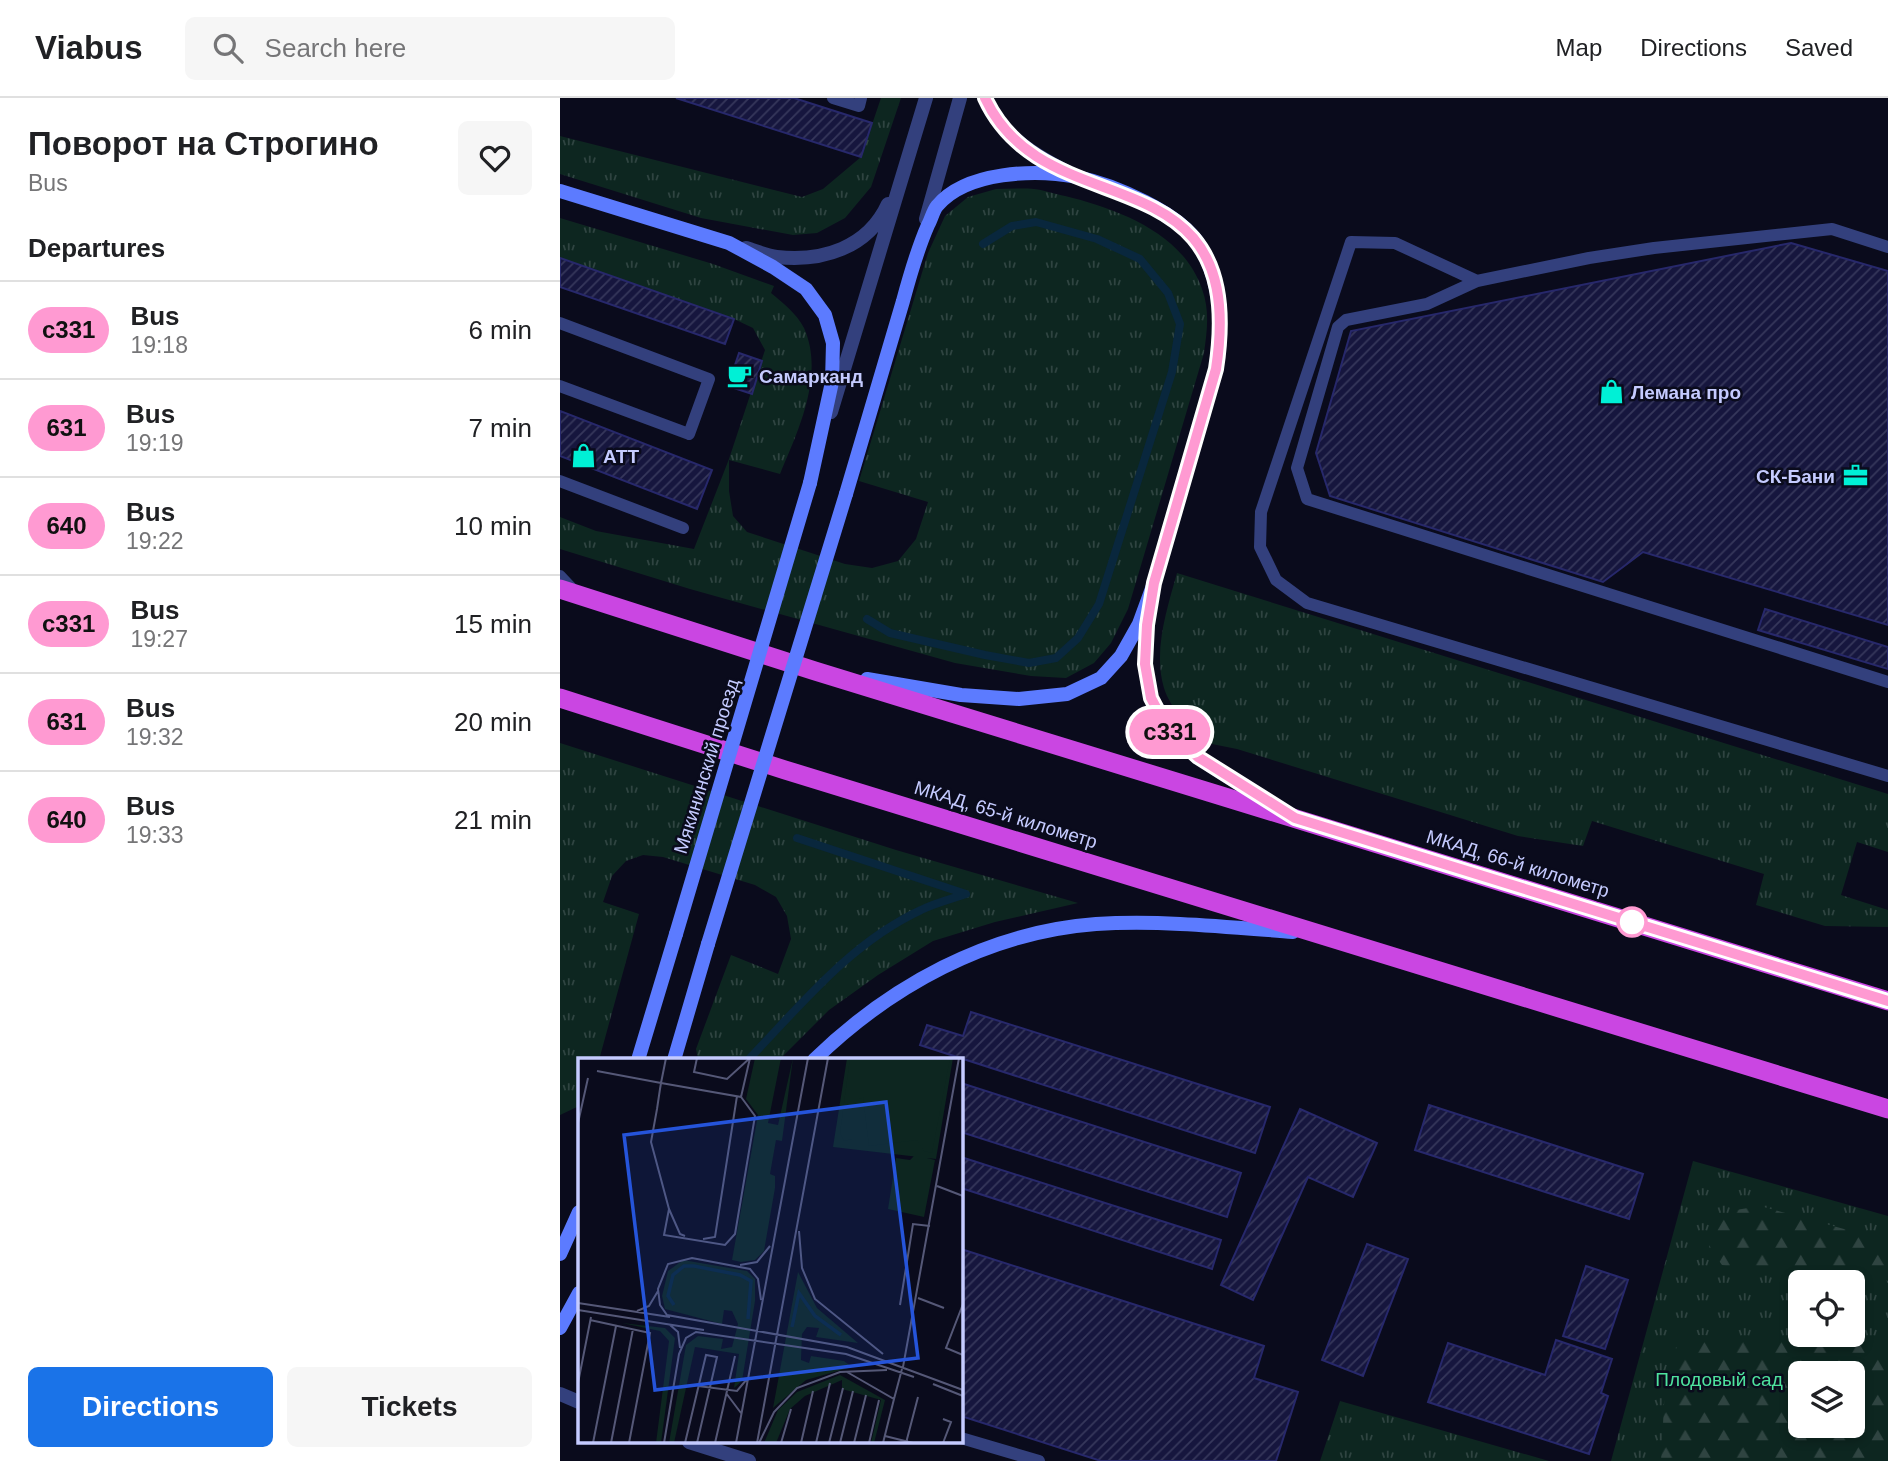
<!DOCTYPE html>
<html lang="en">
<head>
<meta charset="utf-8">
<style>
	body { margin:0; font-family:Arial,sans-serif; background:#f6f6f6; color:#202124; height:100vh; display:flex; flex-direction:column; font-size:26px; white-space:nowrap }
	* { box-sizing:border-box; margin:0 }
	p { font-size:23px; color:#757577 }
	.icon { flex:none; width:38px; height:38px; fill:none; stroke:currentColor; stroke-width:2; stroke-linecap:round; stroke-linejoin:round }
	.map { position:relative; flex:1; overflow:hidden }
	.details { display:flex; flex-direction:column; background:#fff; width:560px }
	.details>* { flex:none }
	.badge { padding:0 14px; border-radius:23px; font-size:24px; line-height:46px }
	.buttons { position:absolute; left:1228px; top:1172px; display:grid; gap:14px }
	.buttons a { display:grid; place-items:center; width:77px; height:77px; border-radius:10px; background:#fff; box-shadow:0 4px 10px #0003; font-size:35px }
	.map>.badge { position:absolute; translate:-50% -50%; box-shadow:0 0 0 4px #fff }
	h2 { padding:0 28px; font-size:26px; line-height:63px }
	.round { display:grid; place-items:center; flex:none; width:74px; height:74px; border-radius:10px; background:#f6f6f6 }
	.head { display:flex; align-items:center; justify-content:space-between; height:119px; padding:0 28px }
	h1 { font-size:33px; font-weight:700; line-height:52px }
	.cta { display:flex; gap:14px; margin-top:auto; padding:14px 28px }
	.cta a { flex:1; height:80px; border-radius:10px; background:#1a73e8; color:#fff; font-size:28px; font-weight:700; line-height:80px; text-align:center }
	.cta a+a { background:#f6f6f6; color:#202124 }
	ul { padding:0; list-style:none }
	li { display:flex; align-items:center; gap:21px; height:98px; padding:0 28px; border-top:2px solid #e0e0e0 }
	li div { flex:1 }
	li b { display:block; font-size:26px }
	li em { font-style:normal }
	li .badge { min-width:77px; font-weight:700; text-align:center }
	header { display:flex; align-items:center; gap:42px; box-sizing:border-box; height:98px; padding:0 35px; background:#fff; border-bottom:2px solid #e0e0e0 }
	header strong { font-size:33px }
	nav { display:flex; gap:38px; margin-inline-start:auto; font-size:24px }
	.search { width:490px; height:63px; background:#f6f6f6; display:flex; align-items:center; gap:18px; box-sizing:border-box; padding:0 24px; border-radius:10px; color:#757577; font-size:26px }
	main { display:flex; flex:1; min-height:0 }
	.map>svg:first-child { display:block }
</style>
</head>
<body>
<header>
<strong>Viabus</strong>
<div class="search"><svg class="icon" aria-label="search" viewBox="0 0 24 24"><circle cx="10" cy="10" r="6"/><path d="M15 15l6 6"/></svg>Search here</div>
<nav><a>Map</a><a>Directions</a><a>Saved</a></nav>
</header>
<main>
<section class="details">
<div class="head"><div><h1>Поворот на Строгино</h1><p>Bus</p></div><a class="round"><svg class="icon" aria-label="heart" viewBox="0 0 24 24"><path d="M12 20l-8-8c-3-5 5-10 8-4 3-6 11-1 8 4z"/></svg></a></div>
<h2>Departures</h2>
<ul>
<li><span class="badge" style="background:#ff9ad2;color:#111">с331</span><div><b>Bus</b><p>19:18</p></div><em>6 min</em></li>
<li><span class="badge" style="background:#ff9ad2;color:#111">631</span><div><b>Bus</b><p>19:19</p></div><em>7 min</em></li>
<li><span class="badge" style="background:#ff9ad2;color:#111">640</span><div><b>Bus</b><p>19:22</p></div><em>10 min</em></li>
<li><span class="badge" style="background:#ff9ad2;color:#111">с331</span><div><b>Bus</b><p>19:27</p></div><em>15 min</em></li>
<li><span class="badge" style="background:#ff9ad2;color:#111">631</span><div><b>Bus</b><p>19:32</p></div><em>20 min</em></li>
<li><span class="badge" style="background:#ff9ad2;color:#111">640</span><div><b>Bus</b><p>19:33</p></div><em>21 min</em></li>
</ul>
<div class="cta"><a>Directions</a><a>Tickets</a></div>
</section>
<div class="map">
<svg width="1328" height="1363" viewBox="0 0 1328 1363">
	<defs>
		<pattern id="grass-tufts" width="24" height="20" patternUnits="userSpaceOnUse" patternTransform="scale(1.75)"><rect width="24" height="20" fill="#0d2620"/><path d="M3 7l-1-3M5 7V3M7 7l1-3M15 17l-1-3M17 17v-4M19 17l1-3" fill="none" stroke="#2f4441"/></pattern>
		<pattern id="forest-firs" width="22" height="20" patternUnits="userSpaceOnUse" patternTransform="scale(1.75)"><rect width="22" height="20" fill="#0d2620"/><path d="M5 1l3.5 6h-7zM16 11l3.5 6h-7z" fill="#2f4441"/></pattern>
		<pattern id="building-hatch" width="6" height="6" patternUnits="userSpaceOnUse" patternTransform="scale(1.75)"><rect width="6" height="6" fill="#16163e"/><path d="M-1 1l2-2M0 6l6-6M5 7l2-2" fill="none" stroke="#36375b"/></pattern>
	</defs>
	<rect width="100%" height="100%" fill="#0a0b1c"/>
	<path fill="url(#grass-tufts)" fill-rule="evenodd" d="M 321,0 L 341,0 L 311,89 L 285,120 L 257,135 L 233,137 L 141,120 L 0,76 L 0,38 L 242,99 L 263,91 L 301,59 Z
		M 436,91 C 449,91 462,90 474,91 C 484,92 495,96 505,98 C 558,111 623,135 642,191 C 650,213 647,233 644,255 L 568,511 L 551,545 L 534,565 L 506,580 L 471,578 L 395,565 L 130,491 L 0,451 L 0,419 L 36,433 L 134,451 L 169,361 L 205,252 L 193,230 L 174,221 L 0,160 L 0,120 L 153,166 L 214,188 L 211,195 C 223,205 237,216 244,230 C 265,277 238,333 220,376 L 169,362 L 169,393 L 173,418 L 187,434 L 285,466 L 312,470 L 338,463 L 356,441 L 368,404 L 299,383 L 368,155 L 385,118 L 408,99 Z
		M 617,475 L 1328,696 L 1328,754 L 1297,744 L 1281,797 L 1328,812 L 1328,829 L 1265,828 L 1196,807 L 1204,776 L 1032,723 L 1023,748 L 958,738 L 677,651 L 642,644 C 629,628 610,610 604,590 C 593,553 607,511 617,475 Z
		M 0,645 L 336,752 L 518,805 L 435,824 L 373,843 L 318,877 L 269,912 L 219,962 L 138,962 L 136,951 L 171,857 L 218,876 L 231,841 L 227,818 L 216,799 L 195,787 L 103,759 L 83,757 L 66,763 L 52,778 L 43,804 L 79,816 L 39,962 L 19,962 L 19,1008 L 0,1017 Z
		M 1133,1063 L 1328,1118 L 1328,1363 L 1051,1363 ZM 1241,1185 L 1293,1185 L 1293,1237 L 1241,1237 ZM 1241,1276 L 1293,1276 L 1293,1328 L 1241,1328 Z
		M 780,1303 L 989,1363 L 760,1363 Z"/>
	<path fill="url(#forest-firs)" fill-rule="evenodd" d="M 1200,1108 L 1328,1143 L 1328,1183 L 1321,1180 L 1254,1173 L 1185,1173 L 1162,1167 L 1149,1149 L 1156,1124 L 1176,1112 Z
		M 1137,1237 L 1328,1248 L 1328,1363 L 1101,1363 L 1106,1270 L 1117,1249 ZM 1241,1276 L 1293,1276 L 1293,1328 L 1241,1328 Z"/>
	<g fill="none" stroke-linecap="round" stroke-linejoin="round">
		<path stroke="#09273d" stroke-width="8" d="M 307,521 L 330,535 L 425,557 L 469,565 L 496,560 L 518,540 L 539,506 L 612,274 L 620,226 L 608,195 L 580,161 L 537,141 L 476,124 L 452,128 L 423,146
			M 188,962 C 241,907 290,845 361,812 C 375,805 391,801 406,796 L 237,740"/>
	</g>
	<path fill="url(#building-hatch)" stroke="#27286b" stroke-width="2" d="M 116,0 L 234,0 L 312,25 L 301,59 Z
		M 1231,145 L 1328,173 L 1328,527 L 1083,454 L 1043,484 L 770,398 L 756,355 L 791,233 Z
		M 0,160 L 174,221 L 165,246 L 0,189 Z
		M 179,255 L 202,263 L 192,296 L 168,288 Z
		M 0,313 L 152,372 L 137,411 L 0,358 Z
		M 1205,511 L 1328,549 L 1328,571 L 1198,532 Z
		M 411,914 L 710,1009 L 695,1055 L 360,947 L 367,927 L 403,938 Z
		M 401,985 L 681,1075 L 667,1119 L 401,1034 Z
		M 869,1007 L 1083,1076 L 1069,1121 L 855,1052 Z
		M 740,1011 L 817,1045 L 793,1099 L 748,1079 L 693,1202 L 661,1187 Z
		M 401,1059 L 661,1142 L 652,1171 L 401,1090 Z
		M 807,1146 L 848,1161 L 803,1278 L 762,1262 Z
		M 401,1151 L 704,1248 L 694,1280 L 738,1294 L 716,1363 L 541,1363 L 401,1318 Z
		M 1026,1168 L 1068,1182 L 1045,1251 L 1003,1238 Z
		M 996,1242 L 1052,1261 L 1041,1295 L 1048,1298 L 1029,1356 L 868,1304 L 888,1245 L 985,1277 Z"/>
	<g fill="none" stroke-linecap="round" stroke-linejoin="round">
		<path stroke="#33407d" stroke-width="12" d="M 273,0 L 299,8 L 301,0
			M 1328,149 L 1272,131 L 1094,150 L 1029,160 L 917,183 L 835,145 L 791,144 L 701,414 L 700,449 L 716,482 L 747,505 L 1328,678
			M 917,183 L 867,206 L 786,222 L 778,229 L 737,370 L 747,401 L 1328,584
			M 0,225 L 149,281 L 129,336 L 0,288
			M 0,383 L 123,430
			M 0,478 L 15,494
			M 401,1340 L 479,1363"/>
		<path stroke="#33407d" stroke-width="14" d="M 425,0 C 442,39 476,58 513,77
			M 366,121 L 400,0
			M 186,150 C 196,153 207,158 217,159 C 262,164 308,150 328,106
			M 271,314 L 366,0
			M 591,503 C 584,546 579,595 608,632 C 630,660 691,692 722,712
			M 0,1296 L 19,1304
			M 129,1344 L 189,1363"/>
		<path stroke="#5c7bff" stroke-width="14" d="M 0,93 L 169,145 L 213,169 L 246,191 L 265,217 L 273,245 L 272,284 L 250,385
			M 286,396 C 305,332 324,267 343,203 C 350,177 357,152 368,127 C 371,122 373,113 377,108 C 406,73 476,71 517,79 C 553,86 621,115 640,148 C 663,189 662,226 656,271 L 594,485 L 579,526 L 561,558 L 541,580 L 507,596 L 459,601 L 401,597 L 307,581
			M 78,962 L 116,836
			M 114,962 L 148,846
			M 254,962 C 330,888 428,834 536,826 C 601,822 668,829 733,834
			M 0,1156 L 19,1114
			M 0,1230 L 19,1195"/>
		<path stroke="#ca46e2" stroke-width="19" d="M 0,491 L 255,573 L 1328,903
			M 0,600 L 225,672 L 1328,1011"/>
		<path stroke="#5c7bff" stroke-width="14" d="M 116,836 L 250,385
			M 148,846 L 286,396"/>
	</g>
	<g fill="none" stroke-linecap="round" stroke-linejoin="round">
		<defs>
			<path id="line" d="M 425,0 C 486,133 690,48 656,271 L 594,485 L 587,527 L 585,566 L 591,600 L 608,632 L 638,659 L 735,720 L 1328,903"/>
		</defs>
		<use href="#line" stroke="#fff" stroke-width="16"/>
		<use href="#line" stroke="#ff9ad2" stroke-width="10"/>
	</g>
	<defs>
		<symbol id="cafe-bare" viewBox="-9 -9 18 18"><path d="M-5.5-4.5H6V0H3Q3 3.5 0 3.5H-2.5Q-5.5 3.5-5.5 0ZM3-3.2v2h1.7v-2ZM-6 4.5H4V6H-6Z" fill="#00f0d6" stroke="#0a0b1c" stroke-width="2.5" paint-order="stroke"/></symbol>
		<symbol id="shop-bare" viewBox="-9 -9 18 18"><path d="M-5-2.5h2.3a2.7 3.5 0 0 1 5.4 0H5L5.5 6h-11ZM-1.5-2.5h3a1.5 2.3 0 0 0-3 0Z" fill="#00f0d6" stroke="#0a0b1c" stroke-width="2.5" paint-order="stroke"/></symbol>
		<symbol id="office-bare" viewBox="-9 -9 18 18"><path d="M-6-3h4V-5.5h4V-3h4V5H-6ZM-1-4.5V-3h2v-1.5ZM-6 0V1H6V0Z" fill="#00f0d6" stroke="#0a0b1c" stroke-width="2.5" paint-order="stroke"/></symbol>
	</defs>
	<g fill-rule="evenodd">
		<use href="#cafe-bare" x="162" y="260" width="35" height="35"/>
		<use href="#shop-bare" x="1034" y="276" width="35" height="35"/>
		<use href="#shop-bare" x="6" y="340" width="35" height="35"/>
		<use href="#office-bare" x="1278" y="360" width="35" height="35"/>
	</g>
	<circle fill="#fff" stroke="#ff9ad2" stroke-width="3.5" cx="1072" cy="824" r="14"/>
	<g text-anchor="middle" stroke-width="5" stroke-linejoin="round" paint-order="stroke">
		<g font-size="19" font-weight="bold" fill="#c5cbff" stroke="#0a0b1c" text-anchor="start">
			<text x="199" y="285">Самарканд</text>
			<text x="1071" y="301">Лемана про</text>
			<text x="43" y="365">АТТ</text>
			<text x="1275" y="385" text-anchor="end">СК-Бани</text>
		</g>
		<g font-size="19" fill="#c5cbff" stroke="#0a0b1c">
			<text transform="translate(146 668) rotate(-73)" y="7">Мякининский проезд</text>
			<text transform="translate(446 716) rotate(17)" y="7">МКАД, 65-й километр</text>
			<text transform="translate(958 765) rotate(17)" y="7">МКАД, 66-й километр</text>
		</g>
		<g font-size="19" fill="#4ee29e" stroke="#0a0b1c">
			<text x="1159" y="1288">Плодовый сад</text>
		</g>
	</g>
	<g transform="translate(18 960)">
		<rect width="385" height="385" fill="#0a0b1c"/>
		<path d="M 177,0 L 203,0 L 190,65 L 200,67 L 215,0 L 204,83 L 198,82 L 192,116 L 197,118 L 197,130 L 186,193 L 177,202 L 163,204 L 154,202 L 180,57 L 168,41 ZM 269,0 L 375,0 L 358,101 L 255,89 ZM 337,97 L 357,102 L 346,159 L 310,151 L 318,100 L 332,102 ZM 105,202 L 169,213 L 177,221 L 177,243 L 164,323 L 156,330 L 161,296 L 117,289 L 96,385 L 91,385 L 108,287 L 120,278 L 145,281 L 143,291 L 154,289 L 160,266 L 154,253 L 146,252 L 144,266 L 87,251 L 84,238 L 90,213 ZM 220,214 L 239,250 L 280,285 L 238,279 L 241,270 L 229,269 L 224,276 L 223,302 L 231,305 L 233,298 L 266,303 L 274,309 L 228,322 L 195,350 ZM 44,265 L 87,270 L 97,280 L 83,385 L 78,385 L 91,283 L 82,273 ZM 262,317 L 307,342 L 296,385 L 293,385 L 303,342 L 264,331 L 264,322 L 227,338 L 212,351 L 198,385 L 186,385 L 200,352 L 219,334 Z" fill="#0d2620"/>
		<path d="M 272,0 L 372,0 L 354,95 L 346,93 L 339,82 L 291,88 L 285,39 L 274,46 L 274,81 L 266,83 L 262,75 Z" fill="#0d2620"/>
		<path fill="none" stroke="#09273d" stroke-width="3.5" d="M 96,247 L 90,238 L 95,217 L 106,208 L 116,208 L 162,217 L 173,223 L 170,261M 214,269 L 221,235 L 237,258 L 263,277"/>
		<path fill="none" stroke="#555877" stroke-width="2" d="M 119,0 L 116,14 L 149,21 L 172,0M 19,13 L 83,25 L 163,39 L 166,43 L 177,58 L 157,176 L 147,187 L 86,177 L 91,151 L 73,84 L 79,51 L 82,31 L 83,25 L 88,0M 163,39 L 172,0M 0,65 L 10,20M 359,128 L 385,138M 91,151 L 102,176 L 107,178M 221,173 L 224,210 L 237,241 L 305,296M 125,181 L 137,179 L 159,38M 162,207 L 179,204 L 192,188M 340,240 L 366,250M 183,242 L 180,221 L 172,211 L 114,200 L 90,206 L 80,231 L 82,247 L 89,257 L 269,289 L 385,332M 0,245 L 92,259M 385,246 L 368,290 L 385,297M 322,247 L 335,166 L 352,168M 0,252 L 126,272M 59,253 L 71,248 L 80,233M 12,262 L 72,275 L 51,385M 92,267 L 100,274 L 102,290M 325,309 L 381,0M 269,314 L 316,341 L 324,311M 0,325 L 13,259M 355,326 L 385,338M 120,328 L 159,333 L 169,321M 148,335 L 163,355M 365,361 L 373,364 L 365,385M 307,378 L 335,385M 15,385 L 38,268M 33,385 L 55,271M 86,385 L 101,296 L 108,280 L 118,274 L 268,296 L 336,319M 107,385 L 128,297 L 139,299 L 119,385M 137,385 L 157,298M 158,385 L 230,0M 179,385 L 250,0M 181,385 L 196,354 L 219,330 L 262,314 L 309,312M 203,385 L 213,351M 223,385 L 235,333M 238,385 L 252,325M 251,385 L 265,330M 262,385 L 275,333M 276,385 L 288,337M 291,385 L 301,342M 305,385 L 316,341M 328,385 L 340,339"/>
		<path fill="#2554da" fill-opacity="0.15" stroke="#2554da" stroke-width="3.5" d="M 308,44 L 340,300 L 77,332 L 46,77 Z"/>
		<rect width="385" height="385" fill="none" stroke="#c5cbff" stroke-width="3.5"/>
	</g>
</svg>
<div class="buttons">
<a><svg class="icon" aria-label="locate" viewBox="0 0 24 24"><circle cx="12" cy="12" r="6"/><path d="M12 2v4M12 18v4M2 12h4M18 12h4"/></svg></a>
<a><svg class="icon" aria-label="layers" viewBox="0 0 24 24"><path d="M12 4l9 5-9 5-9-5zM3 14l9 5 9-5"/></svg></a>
</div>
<b class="badge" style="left:610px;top:634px;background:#ff9ad2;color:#111">с331</b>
</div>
</main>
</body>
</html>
